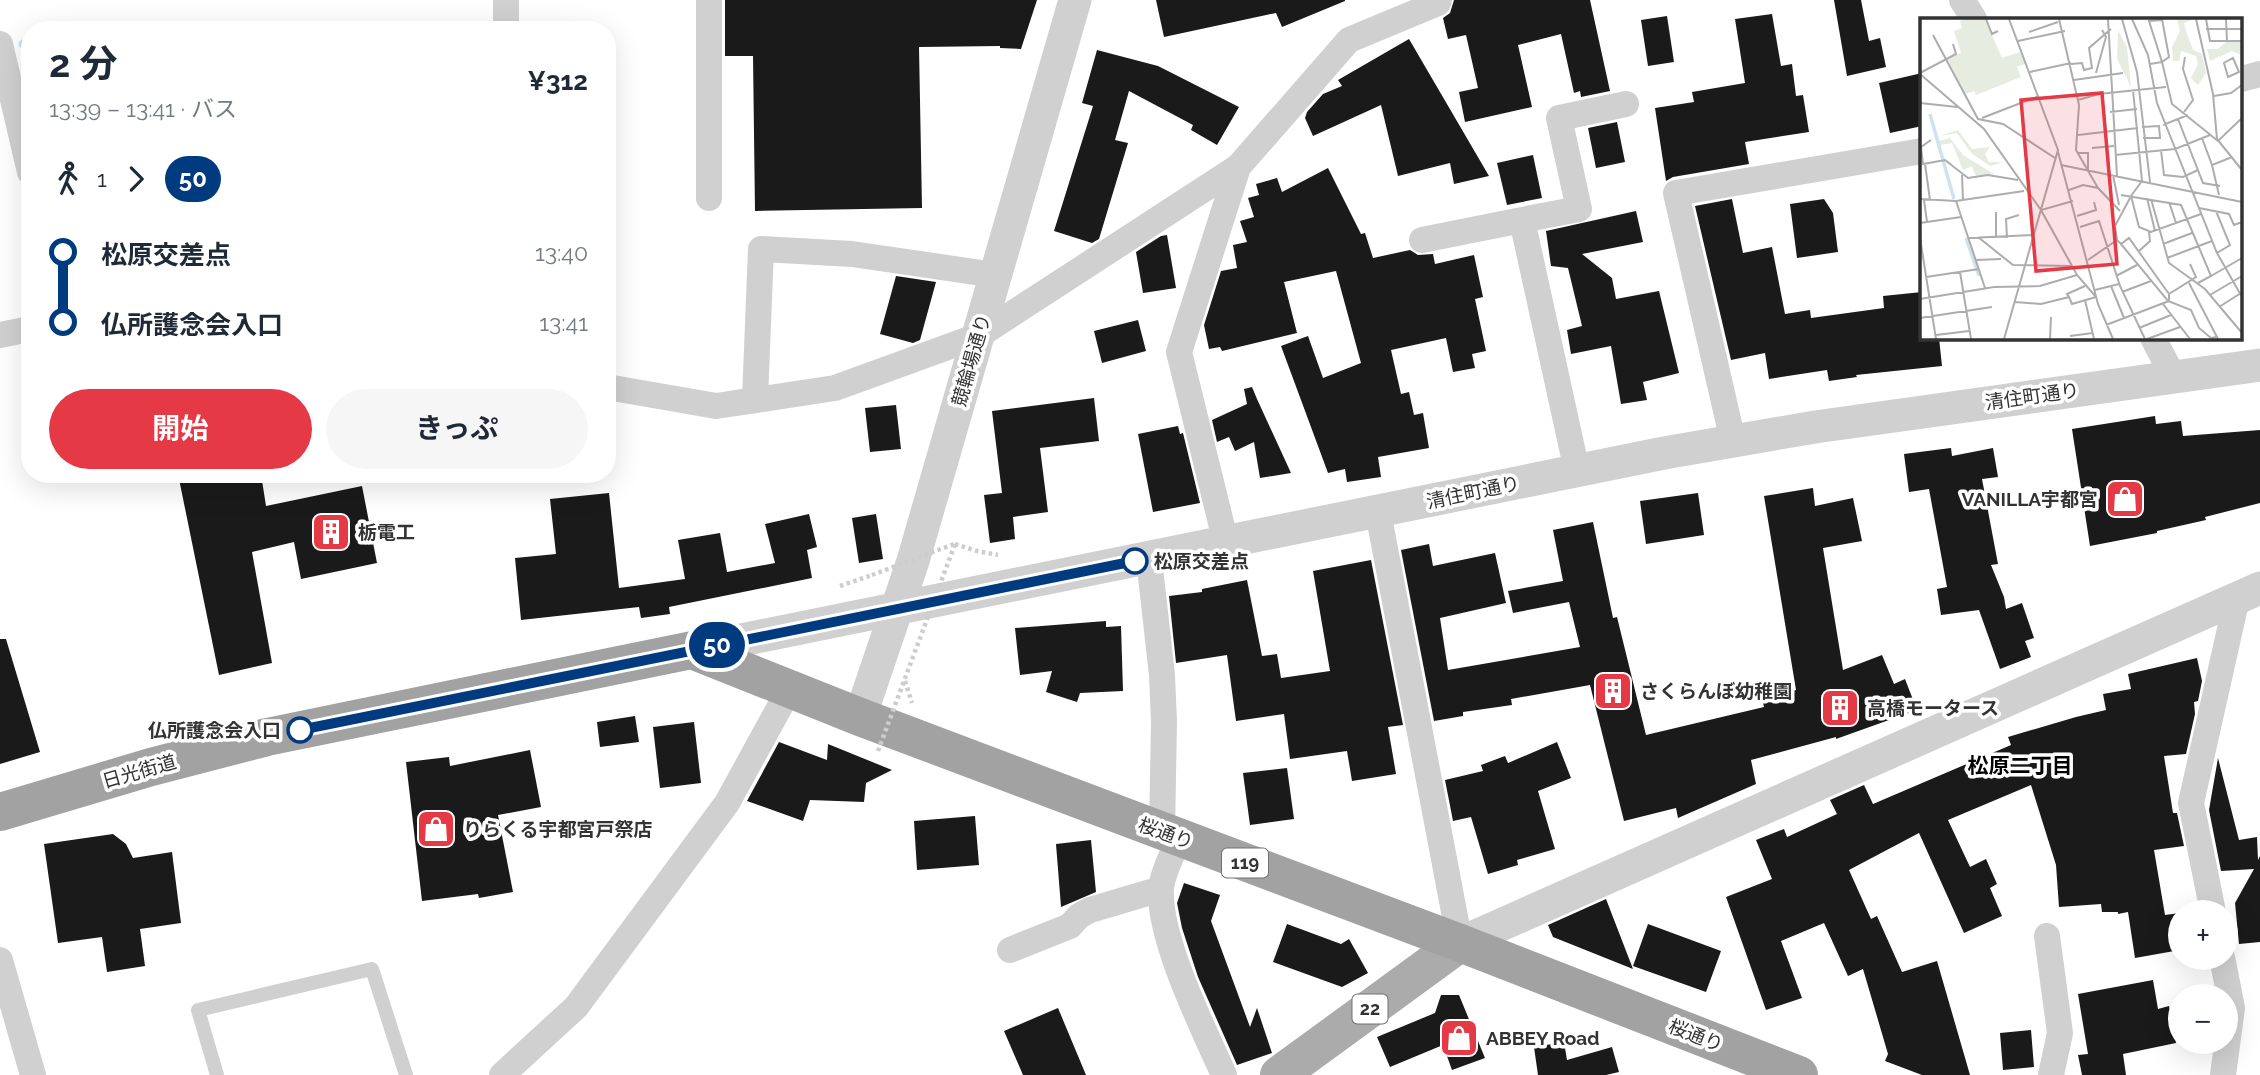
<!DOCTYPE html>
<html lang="ja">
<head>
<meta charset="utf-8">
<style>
	body { margin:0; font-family:Raleway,"Noto Sans JP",sans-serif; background:#f6f6f7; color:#1f2937; height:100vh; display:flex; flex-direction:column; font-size:26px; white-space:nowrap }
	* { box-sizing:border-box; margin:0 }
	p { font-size:23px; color:#747a83 }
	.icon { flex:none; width:38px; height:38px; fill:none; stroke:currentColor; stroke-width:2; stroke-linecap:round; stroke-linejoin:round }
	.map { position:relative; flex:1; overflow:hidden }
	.drawer { position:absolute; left:21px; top:21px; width:595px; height:462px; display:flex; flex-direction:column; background:#fff; border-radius:28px; box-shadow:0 7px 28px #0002 }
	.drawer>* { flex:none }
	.badge { padding:0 14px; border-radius:23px; font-size:24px; line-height:46px }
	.controls { position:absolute; left:2168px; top:900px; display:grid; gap:14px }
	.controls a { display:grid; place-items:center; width:70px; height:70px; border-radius:50%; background:#fff; box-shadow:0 7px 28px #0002; font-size:35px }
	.map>.badge { position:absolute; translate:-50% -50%; box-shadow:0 0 0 4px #fff }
	.legs { display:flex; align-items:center; gap:10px; height:77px; padding:0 28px; font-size:23px }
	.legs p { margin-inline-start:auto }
	.head { display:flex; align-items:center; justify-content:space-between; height:119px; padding:0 28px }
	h1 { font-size:38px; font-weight:700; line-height:52px }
	.primary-button { display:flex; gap:14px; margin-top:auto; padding:14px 28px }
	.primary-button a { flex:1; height:80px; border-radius:42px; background:#e63946; color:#fff; font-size:28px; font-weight:700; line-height:80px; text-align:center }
	.primary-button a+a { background:#f6f6f7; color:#1f2937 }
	ul { padding:0 28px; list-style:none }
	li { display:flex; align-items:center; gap:24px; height:70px; font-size:26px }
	li i { display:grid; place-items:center; width:10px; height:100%; margin:0 9px; background:currentColor }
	li i::after { content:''; width:18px; height:18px; margin:-9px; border:5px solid; border-radius:50%; background:#fff }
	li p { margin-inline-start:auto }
	li:first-child i { background:linear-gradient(#0000 50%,currentColor 0) }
	li:last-child i { background:linear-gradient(currentColor 50%,#0000 0) }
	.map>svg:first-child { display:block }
</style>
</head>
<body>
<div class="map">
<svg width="2260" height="1075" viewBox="0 0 2260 1075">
	<rect width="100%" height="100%" fill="#fff"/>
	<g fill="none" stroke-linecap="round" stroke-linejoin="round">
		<path stroke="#cfe2ee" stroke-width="9" d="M 223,30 C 241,23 268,25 287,30
			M 23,44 L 30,45"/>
	</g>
	<path fill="#1a1a1a" d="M 725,0 L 1037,0 L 1021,49 L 1000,48 L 1000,46 L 919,47 L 922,208 L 755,211 L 753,56 L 725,56 Z
		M 1156,0 L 1345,0 L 1345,1 L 1282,27 L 1276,13 L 1164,37 Z
		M 1454,0 L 1590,0 L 1610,91 L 1581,97 L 1580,91 L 1574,93 L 1561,34 L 1518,45 L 1532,107 L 1465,122 L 1459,92 L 1478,88 L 1466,35 L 1448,39 L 1443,18 L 1450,13 Z
		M 1834,0 L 1861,0 L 1869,41 L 1880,38 L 1886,67 L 1847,76 Z
		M 1772,14 L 1781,66 L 1792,64 L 1796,96 L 1803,95 L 1809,132 L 1745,142 L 1749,164 L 1673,177 L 1666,181 L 1655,108 L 1694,102 L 1692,92 L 1745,83 L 1735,19 Z
		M 1667,16 L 1674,62 L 1648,66 L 1641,20 Z
		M 1409,39 L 1489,176 L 1454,184 L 1450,163 L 1398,176 L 1381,105 L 1313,136 L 1305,118 L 1307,112 L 1323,94 L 1342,86 L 1338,80 Z
		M 1097,50 L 1158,66 L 1239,107 L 1217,145 L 1191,130 L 1193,125 L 1129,91 L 1115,140 L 1128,143 L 1099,239 L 1092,243 L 1054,231 L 1093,106 L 1082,103 Z
		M 1922,73 L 1922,126 L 1890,133 L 1879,83 Z
		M 1617,122 L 1625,162 L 1596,168 L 1588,128 Z
		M 1533,155 L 1542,198 L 1507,205 L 1497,163 Z
		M 1328,168 L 1361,234 L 1365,233 L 1373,258 L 1410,250 L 1418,255 L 1433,254 L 1435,264 L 1474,255 L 1483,297 L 1475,299 L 1486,351 L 1472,354 L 1475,368 L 1453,372 L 1446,338 L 1391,350 L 1401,394 L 1409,392 L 1414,415 L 1423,413 L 1429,448 L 1378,457 L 1381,477 L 1347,482 L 1345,469 L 1328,473 L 1281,346 L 1308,336 L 1323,378 L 1361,363 L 1336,271 L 1284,282 L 1297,333 L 1222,351 L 1220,347 L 1209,349 L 1204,325 L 1221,271 L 1237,268 L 1233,245 L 1247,242 L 1240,221 L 1254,217 L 1248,198 L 1259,195 L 1256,184 L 1277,178 L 1282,192 Z
		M 1732,199 L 1743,253 L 1772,247 L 1785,314 L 1810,310 L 1811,318 L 1884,308 L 1883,296 L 1922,292 L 1922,338 L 1939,338 L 1942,366 L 1856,375 L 1857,377 L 1829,381 L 1827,370 L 1769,379 L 1765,353 L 1731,360 L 1695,206 Z
		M 1824,199 L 1833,213 L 1838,252 L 1797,258 L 1790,204 Z
		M 1636,211 L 1643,242 L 1582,254 L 1612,278 L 1616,299 L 1659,291 L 1679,373 L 1643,382 L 1647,400 L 1621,404 L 1611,346 L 1571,354 L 1567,330 L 1582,326 L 1568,268 L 1551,266 L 1546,231 Z
		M 1167,235 L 1176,288 L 1143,293 L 1136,252 L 1161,236 Z
		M 896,276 L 936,282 L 920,340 L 913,343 L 880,334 Z
		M 1138,320 L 1146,351 L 1102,363 L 1094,331 Z
		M 1252,387 L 1257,399 L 1291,473 L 1260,478 L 1254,442 L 1235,451 L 1229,437 L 1217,442 L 1212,420 L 1247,404 L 1244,389 Z
		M 1094,398 L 1099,441 L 1040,448 L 1048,512 L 1013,517 L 1015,539 L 990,543 L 984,495 L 1002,493 L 992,411 Z
		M 896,405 L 901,449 L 870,452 L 865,408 Z
		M 2155,416 L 2156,424 L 2181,421 L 2183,436 L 2260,430 L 2260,503 L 2205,517 L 2206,520 L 2157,531 L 2157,533 L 2090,546 L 2072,429 Z
		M 1178,426 L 1180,434 L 1183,433 L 1200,503 L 1153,512 L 1138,434 Z
		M 1951,448 L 1952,456 L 1993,448 L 1998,477 L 1982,479 L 1998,564 L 1991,565 L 2004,597 L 2006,609 L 2022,603 L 2034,638 L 2025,641 L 2031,657 L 2000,669 L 1979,610 L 1941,615 L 1937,589 L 1947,587 L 1929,489 L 1909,492 L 1904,454 Z
		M 178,474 L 261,474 L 266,506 L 362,486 L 377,563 L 301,579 L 294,542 L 252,552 L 272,663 L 219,675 Z
		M 1813,488 L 1815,506 L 1853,498 L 1862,541 L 1823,548 L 1843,670 L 1882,655 L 1894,684 L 1905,679 L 1917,710 L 1836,739 L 1836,737 L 1751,760 L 1756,784 L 1678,818 L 1676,808 L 1624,821 L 1590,685 L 1511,699 L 1512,705 L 1463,712 L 1463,716 L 1434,721 L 1401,550 L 1429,544 L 1433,566 L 1495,553 L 1506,603 L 1440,618 L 1448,670 L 1580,647 L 1569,602 L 1513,613 L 1508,591 L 1563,581 L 1553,530 L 1593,522 L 1613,618 L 1617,617 L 1646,735 L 1764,707 L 1762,699 L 1796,690 L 1764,496 Z
		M 609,493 L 619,588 L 685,579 L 678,540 L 720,533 L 727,572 L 775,563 L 765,524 L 809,514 L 817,547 L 807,550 L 812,578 L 669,607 L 670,614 L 641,618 L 639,607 L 521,620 L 515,558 L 556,554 L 550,499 Z
		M 1698,493 L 1704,535 L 1646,544 L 1640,501 Z
		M 876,514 L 883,559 L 859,563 L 852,518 Z
		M 1371,560 L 1403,725 L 1388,727 L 1396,774 L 1352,781 L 1347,751 L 1290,759 L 1284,714 L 1236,721 L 1227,655 L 1176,663 L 1169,596 L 1202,592 L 1202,589 L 1247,580 L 1262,656 L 1277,654 L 1281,678 L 1330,671 L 1313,571 Z
		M 1106,621 L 1106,627 L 1121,626 L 1123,691 L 1080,693 L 1077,702 L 1046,692 L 1052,671 L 1020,675 L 1015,628 Z
		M 0,639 L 6,639 L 40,752 L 0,764 Z
		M 2197,658 L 2202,681 L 2198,701 L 2194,702 L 2195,714 L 2186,754 L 2164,756 L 2173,813 L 2177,813 L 2184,846 L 2154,850 L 2165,915 L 2180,913 L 2180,950 L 2135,958 L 2128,912 L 2118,914 L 2118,912 L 2102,912 L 2101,904 L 2059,907 L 2056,865 L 2031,785 L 1948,820 L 1970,867 L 1986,859 L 1997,884 L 1990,888 L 2002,916 L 1964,933 L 1919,833 L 1849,870 L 1871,919 L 1877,916 L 1902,972 L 1937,961 L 1970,1075 L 1922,1075 L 1885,1061 L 1888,1054 L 1863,969 L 1848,976 L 1824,923 L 1781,941 L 1802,998 L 1766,1010 L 1726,897 L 1772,879 L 1756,840 L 1784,829 L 1787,837 L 1837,814 L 1830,800 L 1864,785 L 1873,804 L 2011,745 L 2008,737 L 2076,717 L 2106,710 L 2103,694 L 2131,689 L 2128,674 Z
		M 635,716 L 639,742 L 600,747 L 597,722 Z
		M 694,722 L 701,783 L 660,788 L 653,727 Z
		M 779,742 L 827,760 L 828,744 L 892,770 L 866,783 L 864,802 L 810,800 L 803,821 L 747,801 Z
		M 1557,742 L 1571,778 L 1538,791 L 1555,849 L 1517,860 L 1518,865 L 1488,874 L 1471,817 L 1453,821 L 1445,780 L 1483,771 L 1481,765 L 1505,756 L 1508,763 Z
		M 530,750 L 541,807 L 498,815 L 513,892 L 479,898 L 478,894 L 422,901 L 406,762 L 449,757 L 450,766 Z
		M 2218,758 L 2239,840 L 2257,837 L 2258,860 L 2260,856 L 2260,942 L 2239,944 L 2235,903 L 2254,869 L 2221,871 L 2209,810 Z
		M 1287,768 L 1294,819 L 1250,825 L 1243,773 Z
		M 975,816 L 979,865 L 917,870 L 914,821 Z
		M 113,834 L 126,844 L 133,858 L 172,852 L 181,923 L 140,929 L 145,966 L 107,972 L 102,937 L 58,943 L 44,844 Z
		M 1091,840 L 1096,892 L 1061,907 L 1056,844 Z
		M 1184,883 L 1220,895 L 1211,921 L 1250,1027 L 1257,1008 L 1272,1053 L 1237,1065 L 1198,977 L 1182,928 L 1177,903 Z
		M 1606,899 L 1633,969 L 1553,937 L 1548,925 Z
		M 1287,924 L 1341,944 L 1349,939 L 1368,973 L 1342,987 L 1273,962 Z
		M 1648,924 L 1721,951 L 1706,992 L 1633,966 Z
		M 2153,980 L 2158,1009 L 2169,1006 L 2176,1043 L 2123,1054 L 2126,1075 L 2082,1075 L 2078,1055 L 2088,1054 L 2078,994 Z
		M 1441,995 L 1459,995 L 1485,1058 L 1452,1070 L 1443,1045 L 1390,1067 L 1377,1037 L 1435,1013 Z
		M 1058,1008 L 1086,1075 L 1023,1075 L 1004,1031 Z
		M 2031,1030 L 2034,1067 L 2003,1070 L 2000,1033 Z
		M 1564,1042 L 1567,1060 L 1612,1047 L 1619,1072 L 1606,1075 L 1538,1075 L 1534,1047 Z"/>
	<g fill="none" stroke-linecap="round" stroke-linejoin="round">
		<path stroke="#cdcdcd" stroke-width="4.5" stroke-dasharray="3.5 3.5" stroke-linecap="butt" d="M 220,30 L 220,22
			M 955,544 L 977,551 L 998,555
			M 840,586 L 872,575
			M 905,681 L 912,703"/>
		<path stroke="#d0d0d0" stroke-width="14" d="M 217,1075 L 198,1010 L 372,969 L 406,1075"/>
		<path stroke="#d0d0d0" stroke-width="26" d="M 506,0 L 506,30
			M 709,0 L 709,198
			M 1962,0 L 1974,19
			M 0,44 L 30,172
			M 2241,79 L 2260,74
			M 1522,220 L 1579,209 L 1559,118 L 1626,104
			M 1422,240 L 1522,220 L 1577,471
			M 0,335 L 30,329
			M 2153,338 L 2173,376
			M 607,387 L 716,406 L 835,388 L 978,336 L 1238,167
			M 755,399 L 761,249 L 852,254 L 995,275
			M 1733,441 L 1676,193 L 1922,151
			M 1378,512 L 1460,943
			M 1226,543 L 1179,352 L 1238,167 L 1349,40 L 1438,3 L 1439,0
			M 1149,559 L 1162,675 L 1164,722 L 1162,832
			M 1179,838 C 1173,854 1163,871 1161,888 C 1158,938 1203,1028 1224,1075
			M 2213,912 L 2191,803 L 2237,598
			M 2047,936 L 2060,1033 L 2051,1075
			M 1010,950 L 1070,926 L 1079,916 L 1090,910 L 1161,889
			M 2222,957 L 2232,1008 L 2223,1075
			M 0,960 L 33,1075
			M 502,1075 L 576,1007 L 727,803 L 789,690"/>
		<path stroke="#d0d0d0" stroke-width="33" d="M 692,650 L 1664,453 L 1815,427 L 2260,365
			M 860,717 L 913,561 L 1075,0
			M 1460,943 L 2260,588"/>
		<path stroke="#ababab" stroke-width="38" d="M 1279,1075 L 1460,943"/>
		<path stroke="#a2a2a2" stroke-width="38" d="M 0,812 L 151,767 L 267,737 L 692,650 L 860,717 L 1460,943 L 1799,1075"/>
		<path stroke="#cdcdcd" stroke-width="4.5" stroke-dasharray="3.5 3.5" stroke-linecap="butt" d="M 872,575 L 954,544
			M 878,751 L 955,544"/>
	</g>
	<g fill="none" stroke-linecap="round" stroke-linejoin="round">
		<defs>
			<path id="line-1" d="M 300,730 L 1135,561"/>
		</defs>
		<use href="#line-1" stroke="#fff" stroke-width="16"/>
		<use href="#line-1" stroke="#003b80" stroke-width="10"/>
	</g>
	<defs>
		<symbol id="shop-square" viewBox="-11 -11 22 22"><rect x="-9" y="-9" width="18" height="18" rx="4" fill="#e63946" stroke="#fff"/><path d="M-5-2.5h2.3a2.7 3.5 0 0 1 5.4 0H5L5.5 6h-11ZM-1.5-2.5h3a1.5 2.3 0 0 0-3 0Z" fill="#fff"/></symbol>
		<symbol id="building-square" viewBox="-11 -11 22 22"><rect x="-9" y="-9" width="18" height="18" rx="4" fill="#e63946" stroke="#fff"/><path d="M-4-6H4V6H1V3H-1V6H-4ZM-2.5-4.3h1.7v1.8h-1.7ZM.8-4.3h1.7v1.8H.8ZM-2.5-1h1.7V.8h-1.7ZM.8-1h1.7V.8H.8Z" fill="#fff"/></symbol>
	</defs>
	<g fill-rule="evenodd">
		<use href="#shop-square" x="2103" y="477" width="44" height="44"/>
		<use href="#building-square" x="309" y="510" width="44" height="44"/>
		<use href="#building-square" x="1591" y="669" width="44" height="44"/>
		<use href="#building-square" x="1818" y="686" width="44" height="44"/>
		<use href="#shop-square" x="414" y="807" width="44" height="44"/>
		<use href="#shop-square" x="1437" y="1016" width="44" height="44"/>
	</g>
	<g fill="#fff" stroke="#003b80" stroke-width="3.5">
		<circle cx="1135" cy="561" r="12"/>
		<circle cx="300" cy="730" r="12"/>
	</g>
	<g text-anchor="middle" stroke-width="7" stroke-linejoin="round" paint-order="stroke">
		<g fill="#fff" stroke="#707070" stroke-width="2">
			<rect x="1222" y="848.5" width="46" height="29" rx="5"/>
			<rect x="1352.5" y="994.5" width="35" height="29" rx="5"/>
		</g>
		<g font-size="18" font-weight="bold" fill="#333">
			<text x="1245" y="869">119</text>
			<text x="1370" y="1015">22</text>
		</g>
		<g font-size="19" fill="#333" stroke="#fff">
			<text transform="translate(971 360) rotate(-74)" y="7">競輪場通り</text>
			<text transform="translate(2032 396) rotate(-8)" y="7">清住町通り</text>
			<text transform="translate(1473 492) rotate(-12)" y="7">清住町通り</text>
			<text transform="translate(139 771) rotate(-16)" y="7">日光街道</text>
			<text transform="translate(1166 833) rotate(20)" y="7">桜通り</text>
			<text transform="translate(1696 1035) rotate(21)" y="7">桜通り</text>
		</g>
		<g font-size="19" font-weight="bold" fill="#333" stroke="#fff" text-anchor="start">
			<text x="2098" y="506" text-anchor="end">VANILLA宇都宮</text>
			<text x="358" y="539">栃電工</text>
			<text x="1640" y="698">さくらんぼ幼稚園</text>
			<text x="1867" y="715">高橋モータース</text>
			<text x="463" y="836">りらくる宇都宮戸祭店</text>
			<text x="1486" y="1045">ABBEY Road</text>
		</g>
		<g font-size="19" font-weight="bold" fill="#333" stroke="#fff" text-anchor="start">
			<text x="1154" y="568">松原交差点</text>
			<text x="281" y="737" text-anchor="end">仏所護念会入口</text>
		</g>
		<g font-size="21" font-weight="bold" fill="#000" stroke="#fff">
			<text x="2020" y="773">松原二丁目</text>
		</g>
	</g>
	<g transform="translate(1920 18)">
		<rect width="322" height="322" fill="#fff"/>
		<path d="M 45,1 L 65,1 L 82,40 L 100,34 L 105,46 L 97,49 L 101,59 L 56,77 L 54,73 L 45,76 L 27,40 L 41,35 L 34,13 L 42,10 L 40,3 ZM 257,1 L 273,1 L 264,5 L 266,13 L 273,32 L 282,36 L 286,55 L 278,67 L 271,60 L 278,46 L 276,38 L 261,33 L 259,43 L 253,43 L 252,29 L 260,13 ZM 198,12 L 207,30 L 211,69 L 197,41 ZM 306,24 L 322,24 L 322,37 L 312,33 L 290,43 L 287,31 L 298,31 ZM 38,112 L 52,131 L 70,129 L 65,136 L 69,144 L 84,144 L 70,148 L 51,135 L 37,115 L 20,118 ZM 30,120 L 43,137 L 74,156 L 56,158 L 52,148 L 43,152 L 32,125 L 20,127 L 19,123 Z" fill="#e6ecdf"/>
		<path fill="none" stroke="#cfe2ee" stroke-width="3.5" d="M 10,96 L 34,181M 46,220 L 59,258"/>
		<path fill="none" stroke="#adadad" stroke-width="2" d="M 66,1 L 72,16 L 78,13M 139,1 L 159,87 L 156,132 L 178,170M 188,1 L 197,158M 202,1 L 217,54 L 230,164M 212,1 L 228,37 L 237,85 L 297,235 L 322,279M 242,1 L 249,39 L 242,44 L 252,86 L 298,123 L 322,100M 276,1 L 293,76 L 297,121 L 322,152M 286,1 L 290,23 L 322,23M 306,1 L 307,23M 286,11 L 322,11M 109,14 L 138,4M 13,17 L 58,101 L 83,106 L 135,140M 98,23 L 145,13M 313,40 L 319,54 L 308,59 L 304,45 ZM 151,46 L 162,45 L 164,52 L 172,50 L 169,30 L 191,11M 230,46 L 242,44 L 229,3 L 243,2M 110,54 L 151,45M 0,55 L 36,36 L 33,26M 176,55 L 186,19 L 182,12M 0,56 L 64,111 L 121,192M 154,62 L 203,55M 213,72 L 222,163M 294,78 L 311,75 L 322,67M 158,82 L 179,76 L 246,69M 0,85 L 37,89M 190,94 L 217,91M 264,94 L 273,82 L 263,51 L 265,39M 62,100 L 119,78M 258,101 L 283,165 L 300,168M 243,107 L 268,97M 222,109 L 239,108 L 240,120 L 223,120M 158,117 L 218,110M 282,120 L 292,147M 11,122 L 1,129 L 3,146 L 25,142 L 48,160 L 68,157 L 98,162M 172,130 L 194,128M 241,132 L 244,157 L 263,159 L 278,152M 138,134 L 178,286 L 193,321M 157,135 L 168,135 L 168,152M 195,137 L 255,131 L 290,117M 5,146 L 10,182M 141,147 L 322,184M 42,157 L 43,183M 193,157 L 199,187M 222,163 L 211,178 L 219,209 L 231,214 L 281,196M 149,172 L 163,167 L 178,170 L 200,193M 201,177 L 261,187 L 291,258 L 278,265M 299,177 L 292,147 L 312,139M 227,180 L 235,213M 0,181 L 36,183 L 104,173M 231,181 L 249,245 L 285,271 L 322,315M 4,182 L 7,204M 36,183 L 65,270M 153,183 L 121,192 L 157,257 L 176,279M 249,184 L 256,205M 279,190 L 309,196 L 314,207 L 322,204M 296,193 L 310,227 L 297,235M 157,198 L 176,192 L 174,184M 0,205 L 41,199M 160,209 L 179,203 L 200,268 L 225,321M 58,219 L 93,247 L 151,248M 0,220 L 16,321M 48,220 L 113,217M 76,220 L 76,194M 87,220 L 86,201 L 99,197M 197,222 L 195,208 L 210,180M 201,226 L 248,283 L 271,292 L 279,310 L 291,320 L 297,319M 243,226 L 272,215M 218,234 L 230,223 L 229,214M 247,240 L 292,223M 56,242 L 81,241M 168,242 L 197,222 L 201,226 L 209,220 L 249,276 L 249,283 L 186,307M 40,254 L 51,321M 196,258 L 217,247M 291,258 L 322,240M 6,259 L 59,251M 269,265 L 298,321M 191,268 L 204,300M 175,272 L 199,266M 202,274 L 231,263M 249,276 L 276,259 L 270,246M 290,277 L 322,258M 149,279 L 152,286 L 176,279M 0,281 L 74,269 L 120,268 L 157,257M 165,282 L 174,321M 95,284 L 121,286 L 149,279 L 147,276 L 165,268M 243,286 L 270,321M 299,289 L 321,275M 0,300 L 72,289M 219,310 L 251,297M 16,317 L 49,313M 150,318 L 173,315M 84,321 L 138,132 L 89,1M 130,321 L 131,299M 227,321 L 260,309"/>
		<path fill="#e63946" fill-opacity="0.15" stroke="#e63946" stroke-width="3.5" d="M 182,75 L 197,246 L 116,253 L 101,82 Z"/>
		<rect width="322" height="322" fill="none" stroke="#333" stroke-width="3.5"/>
	</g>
</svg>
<div class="controls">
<a>+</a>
<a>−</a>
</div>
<b class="badge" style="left:717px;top:645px;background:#003b80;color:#fff">50</b>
<section class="drawer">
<div class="head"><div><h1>2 分</h1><p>13:39 – 13:41 · バス</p></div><b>¥312</b></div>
<div class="legs"><svg class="icon" aria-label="walk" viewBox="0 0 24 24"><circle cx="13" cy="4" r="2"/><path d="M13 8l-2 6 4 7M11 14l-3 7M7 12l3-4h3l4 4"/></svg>1<svg class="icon" aria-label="forward" viewBox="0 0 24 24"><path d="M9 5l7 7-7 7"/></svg><b class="badge" style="background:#003b80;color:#fff">50</b></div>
<ul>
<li><i style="color:#003b80"></i><b>松原交差点</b><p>13:40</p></li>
<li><i style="color:#003b80"></i><b>仏所護念会入口</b><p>13:41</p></li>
</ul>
<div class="primary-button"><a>開始</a><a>きっぷ</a></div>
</section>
</div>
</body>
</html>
